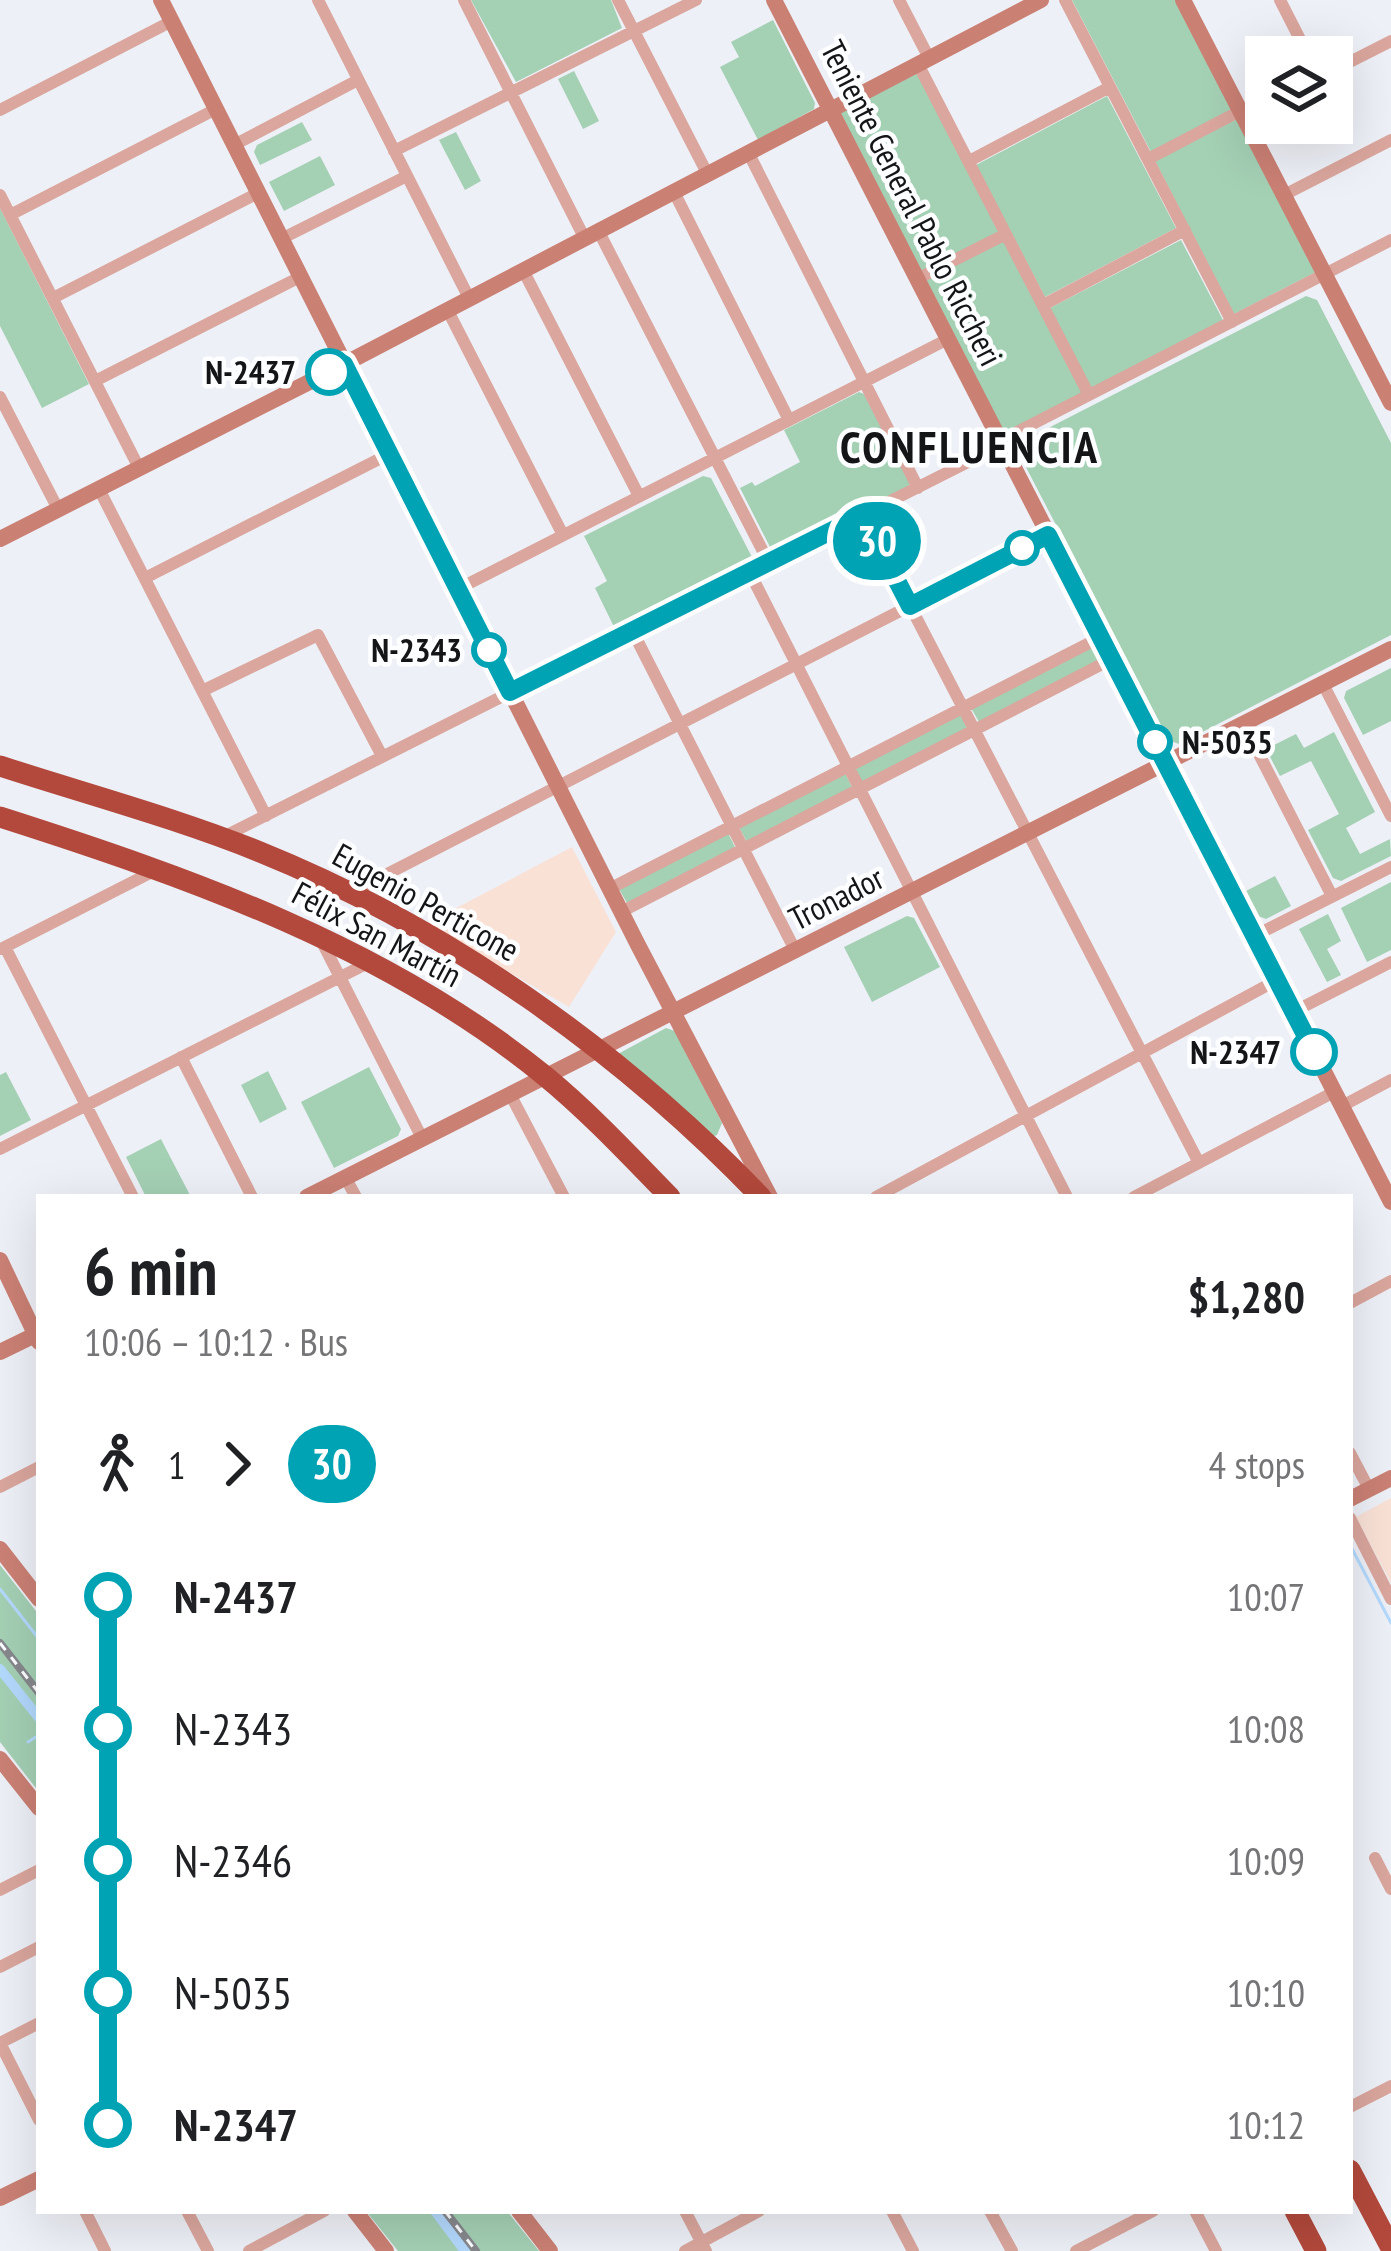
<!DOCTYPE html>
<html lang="en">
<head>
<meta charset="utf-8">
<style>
	body { margin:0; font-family:"PT Sans Narrow",sans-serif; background:#f6f6f6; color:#202124; height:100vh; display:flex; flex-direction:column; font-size:45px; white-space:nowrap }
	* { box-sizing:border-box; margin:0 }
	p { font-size:39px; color:#757577 }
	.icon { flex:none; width:66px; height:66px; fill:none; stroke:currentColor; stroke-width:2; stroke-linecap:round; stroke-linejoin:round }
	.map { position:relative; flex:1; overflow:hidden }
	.panel { position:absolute; left:36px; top:1194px; width:1317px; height:1020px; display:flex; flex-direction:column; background:#fff; border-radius:0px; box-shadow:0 12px 48px #0002 }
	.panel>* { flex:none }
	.badge { padding:0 24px; border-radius:39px; font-size:42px; line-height:78px }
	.controls { position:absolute; left:1245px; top:36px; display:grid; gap:24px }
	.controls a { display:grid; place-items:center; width:108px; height:108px; border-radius:0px; background:#fff; box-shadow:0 12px 48px #0002; font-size:60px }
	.map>.badge { position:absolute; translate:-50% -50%; box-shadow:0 0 0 6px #fff }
	.legs { display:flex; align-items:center; gap:18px; height:132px; padding:0 48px; font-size:39px }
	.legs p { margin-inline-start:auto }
	.headline { display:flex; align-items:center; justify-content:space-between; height:204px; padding:0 48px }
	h1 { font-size:66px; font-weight:600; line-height:90px }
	ul { padding:0 48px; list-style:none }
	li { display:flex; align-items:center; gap:42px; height:132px; font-size:45px }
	li i { display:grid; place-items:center; width:18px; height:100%; margin:0 15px; background:currentColor }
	li i::after { content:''; width:30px; height:30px; margin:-15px; border:9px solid; border-radius:50%; background:#fff }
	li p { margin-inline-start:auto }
	li:first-child i { background:linear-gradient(#0000 50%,currentColor 0) }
	li:last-child i { background:linear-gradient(currentColor 50%,#0000 0) }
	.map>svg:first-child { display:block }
</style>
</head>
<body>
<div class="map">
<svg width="1391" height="2251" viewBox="0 0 1391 2251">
	<rect width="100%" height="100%" fill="#eef0f7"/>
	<path fill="#f9e1d6" d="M 572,847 L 616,932 L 569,1007 L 426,924 Z
		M 1391,1498 L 1391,1583 L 1356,1517 Z"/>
	<path fill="#a4d0b4" d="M 471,0 L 611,0 L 622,28 L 516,82 Z
		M 1072,0 L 1175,0 L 1233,110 L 1151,152 Z
		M 773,20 L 815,103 L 814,109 L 758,140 L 720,67 L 739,57 L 731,42 Z
		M 574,71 L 599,121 L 583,129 L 558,79 Z
		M 918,73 L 999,233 L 921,272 L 840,113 Z
		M 1107,96 L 1176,228 L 1045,297 L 976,165 Z
		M 1237,119 L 1316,272 L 1234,314 L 1155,161 Z
		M 302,122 L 312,140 L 260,165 L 254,152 L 257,145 Z
		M 456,132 L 481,181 L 465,190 L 439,140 Z
		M 320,156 L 335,185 L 284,211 L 269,182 Z
		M 0,208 L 89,384 L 42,408 L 0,326 Z
		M 1003,240 L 1082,393 L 1005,434 L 925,280 Z
		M 1181,240 L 1223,320 L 1092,389 L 1050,308 Z
		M 1306,296 L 1317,300 L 1391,443 L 1391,635 L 1179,744 L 1168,740 L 1017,450 L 1019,443 Z
		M 859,392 L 864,394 L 910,483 L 908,488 L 834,527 L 831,523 L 778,551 L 771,549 L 740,488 L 752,482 L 755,486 L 800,462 L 784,430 Z
		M 703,476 L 711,478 L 753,559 L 751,565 L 617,633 L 595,588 L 607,581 L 584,536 Z
		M 1093,646 L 1100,661 L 979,722 L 971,708 Z
		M 1391,668 L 1391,721 L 1363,735 L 1344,698 L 1346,691 Z
		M 960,714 L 967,728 L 862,782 L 854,768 Z
		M 1334,732 L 1375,812 L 1346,828 L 1360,854 L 1390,839 L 1391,856 L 1341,881 L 1333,878 L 1308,830 L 1339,814 L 1311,761 L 1280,776 L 1266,749 L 1296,734 L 1304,748 Z
		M 845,773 L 852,787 L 747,842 L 739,827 Z
		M 728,833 L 735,847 L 627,903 L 619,889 Z
		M 1275,876 L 1291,906 L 1266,919 L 1258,916 L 1246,891 Z
		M 1391,882 L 1391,950 L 1367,962 L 1341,908 Z
		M 1328,914 L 1341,941 L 1327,949 L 1341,975 L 1327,982 L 1299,929 Z
		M 907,916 L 914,918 L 940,967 L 872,1002 L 844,947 Z
		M 666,1028 L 675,1031 L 722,1123 L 717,1135 L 712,1137 L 616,1055 Z
		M 369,1067 L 401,1129 L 398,1136 L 334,1168 L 301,1102 Z
		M 268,1071 L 287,1109 L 260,1123 L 241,1085 Z
		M 6,1072 L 31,1120 L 0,1136 L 0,1075 Z
		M 161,1139 L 164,1145 L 191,1197 L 146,1197 L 126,1157 Z
		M 0,1565 L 39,1615 L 39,1792 L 0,1742 Z
		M 366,2211 L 507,2211 L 539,2251 L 398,2251 Z"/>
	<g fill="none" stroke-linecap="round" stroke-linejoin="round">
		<path stroke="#b3d9fd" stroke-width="3" d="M 1350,1545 L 1391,1623
			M 0,1589 L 39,1639
			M 28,1742 L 39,1735"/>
		<path stroke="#b3d9fd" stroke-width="10" d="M 0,1669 L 39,1718
			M 435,2211 L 465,2251"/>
		<path stroke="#daa69d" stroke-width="12" d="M 318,0 L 469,298
			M 464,0 L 585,239
			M 618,0 L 708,175
			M 899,0 L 929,58
			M 1065,0 L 1232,322
			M 1280,0 L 1309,57
			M 918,64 L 1089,395
			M 1332,71 L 1391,41
			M 0,110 L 172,21
			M 1243,117 L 1266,105
			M 234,145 L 358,80
			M 394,151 L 696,0
			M 749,154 L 918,488
			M 1148,159 L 1240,111
			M 969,161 L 1110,87
			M 674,192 L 789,420
			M 0,195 L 139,468
			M 1284,195 L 1391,140
			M 10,215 L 216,109
			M 599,232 L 769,563
			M 281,239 L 407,176
			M 523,270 L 639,496
			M 917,279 L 1006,234
			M 53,298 L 258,193
			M 1043,305 L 1185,230
			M 447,309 L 563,535
			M 95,381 L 300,277
			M 0,397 L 58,509
			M 99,489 L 266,816
			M 863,515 L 1199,1163
			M 750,573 L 1067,1197
			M 145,578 L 389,454
			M 458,589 L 948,339
			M 633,632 L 796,952
			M 1323,684 L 1391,816
			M 202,691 L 318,635 L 382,756
			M 1244,725 L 1332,896
			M 223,837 L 984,454 L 1019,431 L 1391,240
			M 609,889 L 1101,637
			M 350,893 L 1048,535
			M 621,912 L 1112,659
			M 1254,936 L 1391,867
			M 322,942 L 422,1138
			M 5,947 L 133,1197
			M 1,949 L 154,871
			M 1293,1012 L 1391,962
			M 181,1057 L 252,1197
			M 510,1094 L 564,1197
			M 1342,1106 L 1391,1080
			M 0,1149 L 368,963
			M 345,1177 L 356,1197
			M 876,1197 L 1277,980
			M 1134,1197 L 1334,1092
			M 1350,1303 L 1391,1281
			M 1350,1453 L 1369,1489
			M 0,1487 L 39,1467
			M 1350,1518 L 1391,1599
			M 1375,1858 L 1391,1889
			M 0,1890 L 39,1870
			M 0,1967 L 39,1947
			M 0,2043 L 39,2120
			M 0,2043 L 39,2023
			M 1350,2107 L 1391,2086
			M 85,2211 L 105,2251
			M 187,2211 L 208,2251
			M 685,2211 L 706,2251
			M 892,2211 L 913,2251
			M 990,2211 L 1012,2251
			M 1195,2211 L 1216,2251
			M 249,2251 L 324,2211
			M 685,2251 L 759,2211
			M 1076,2251 L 1153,2211"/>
		<path stroke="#cb8074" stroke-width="16" d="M 161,0 L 638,945 L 770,1197
			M 774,0 L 1391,1202
			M 1183,0 L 1391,403
			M 0,539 L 329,372 L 1041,0
			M 307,1197 L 1391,649
			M 0,1260 L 39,1342
			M 0,1352 L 39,1333
			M 1350,1499 L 1391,1478
			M 0,1549 L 39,1599
			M 0,1759 L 39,1808
			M 0,2198 L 39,2179
			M 355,2211 L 386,2251
			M 519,2211 L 550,2251"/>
		<path stroke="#b3493c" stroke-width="21" d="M 0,766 C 86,794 176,818 260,852 C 448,928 621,1051 761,1197
			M 0,817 C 191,878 387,947 545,1076 C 590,1113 630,1156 670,1197
			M 1350,2170 L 1391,2248
			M 1295,2211 L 1316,2251"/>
		<defs>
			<path id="rail" d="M 0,1643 L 39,1693
				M 445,2211 L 476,2251"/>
		</defs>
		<use href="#rail" stroke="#87888d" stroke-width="8"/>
		<use href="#rail" stroke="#fdfeff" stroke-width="3" stroke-dasharray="9" stroke-linecap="butt"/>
	</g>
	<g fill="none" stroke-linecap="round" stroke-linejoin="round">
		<defs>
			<path id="line-1" d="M 329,372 L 344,364 L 510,692 L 863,515 L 910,606 L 1048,535 L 1314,1052"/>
		</defs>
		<use href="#line-1" stroke="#fff" stroke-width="27"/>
		<use href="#line-1" stroke="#00a3b4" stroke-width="18"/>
	</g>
	<g fill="#fff" stroke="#00a3b4" stroke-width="6">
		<circle cx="329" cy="372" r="21"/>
		<circle cx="1022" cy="548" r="15"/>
		<circle cx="489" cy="650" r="15"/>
		<circle cx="1155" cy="742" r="15"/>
		<circle cx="1314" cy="1052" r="21"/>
	</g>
	<g text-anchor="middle" stroke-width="9" stroke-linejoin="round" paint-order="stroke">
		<g font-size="33" fill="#141517" stroke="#fdfeff">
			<text transform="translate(912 203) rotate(63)" y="12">Teniente General Pablo Riccheri</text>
			<text transform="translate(836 898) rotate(-27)" y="12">Tronador</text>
			<text transform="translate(426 902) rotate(29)" y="12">Eugenio Perticone</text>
			<text transform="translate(377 934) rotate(28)" y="12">Félix San Martín</text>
		</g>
		<g font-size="33" font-weight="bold" fill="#141517" stroke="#fdfeff" text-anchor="end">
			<text x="296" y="384">N-2437</text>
			<text x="462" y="662">N-2343</text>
			<text x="1182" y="754" text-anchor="start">N-5035</text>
			<text x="1281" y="1064">N-2347</text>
		</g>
		<g font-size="45" font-weight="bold" letter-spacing="3" fill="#141517" stroke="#fdfeff">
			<text x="970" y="463">CONFLUENCIA</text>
		</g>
	</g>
</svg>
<div class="controls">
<a><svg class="icon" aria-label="layers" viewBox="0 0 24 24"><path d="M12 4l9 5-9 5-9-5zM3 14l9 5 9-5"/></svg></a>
</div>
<b class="badge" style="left:877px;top:541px;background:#00a3b4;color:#fff">30</b>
<section class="panel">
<div class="headline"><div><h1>6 min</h1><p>10:06 – 10:12 · Bus</p></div><b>$1,280</b></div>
<div class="legs"><svg class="icon" aria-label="walk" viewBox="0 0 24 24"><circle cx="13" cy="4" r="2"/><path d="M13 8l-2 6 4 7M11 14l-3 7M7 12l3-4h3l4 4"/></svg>1<svg class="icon" aria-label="forward" viewBox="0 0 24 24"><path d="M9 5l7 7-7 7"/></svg><b class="badge" style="background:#00a3b4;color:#fff">30</b><p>4 stops</p></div>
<ul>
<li><i style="color:#00a3b4"></i><b>N-2437</b><p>10:07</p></li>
<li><i style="color:#00a3b4"></i><span>N-2343</span><p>10:08</p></li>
<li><i style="color:#00a3b4"></i><span>N-2346</span><p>10:09</p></li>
<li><i style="color:#00a3b4"></i><span>N-5035</span><p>10:10</p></li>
<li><i style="color:#00a3b4"></i><b>N-2347</b><p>10:12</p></li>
</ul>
</section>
</div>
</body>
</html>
